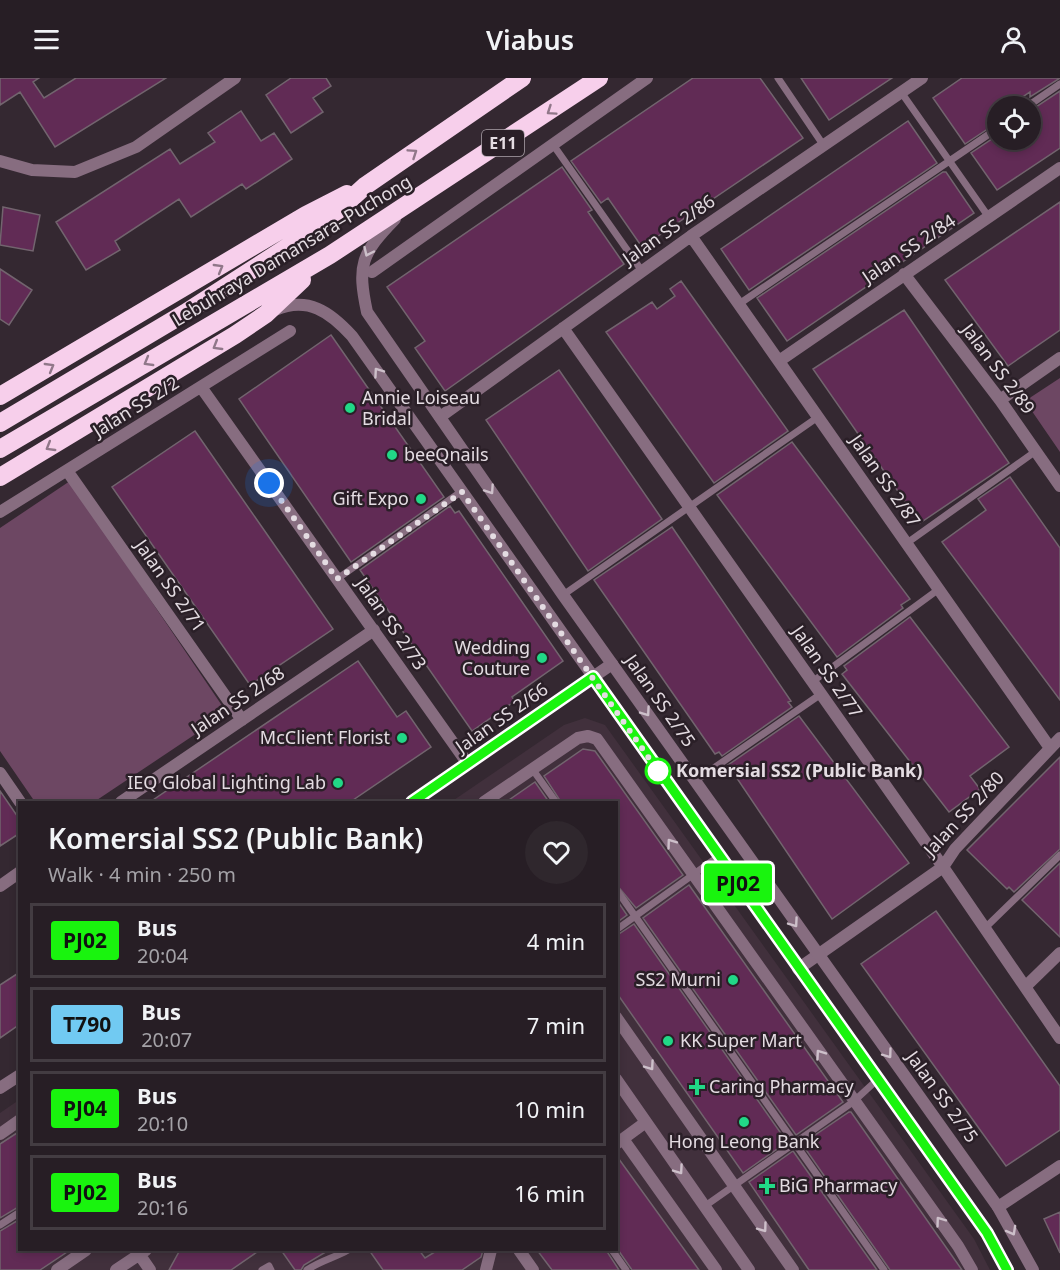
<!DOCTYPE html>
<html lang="en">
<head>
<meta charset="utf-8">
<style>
	body { margin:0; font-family:"Noto Sans",sans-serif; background:#2f272d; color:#f1f3f6; height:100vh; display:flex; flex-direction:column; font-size:22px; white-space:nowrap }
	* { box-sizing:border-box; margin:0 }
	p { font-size:20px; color:#a4a2a7 }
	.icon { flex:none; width:33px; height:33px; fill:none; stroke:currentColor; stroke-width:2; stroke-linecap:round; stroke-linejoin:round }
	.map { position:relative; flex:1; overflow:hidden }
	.panel { position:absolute; left:18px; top:723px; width:600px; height:450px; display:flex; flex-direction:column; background:#271e25; border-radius:0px; box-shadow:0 3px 9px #0003,0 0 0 2px #433c42 }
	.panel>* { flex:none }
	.badge { padding:0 12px; border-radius:4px; font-size:21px; line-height:39px }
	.tools { position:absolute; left:987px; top:18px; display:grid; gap:12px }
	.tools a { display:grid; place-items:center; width:54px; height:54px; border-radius:50%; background:#271e25; box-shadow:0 3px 9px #0003,0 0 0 2px #433c42; font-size:30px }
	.you { position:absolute; width:30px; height:30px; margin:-15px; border:4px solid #fff; border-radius:50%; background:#1a73e8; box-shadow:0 0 0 9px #1a73e833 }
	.map>.badge { position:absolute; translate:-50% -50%; box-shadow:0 0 0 3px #fff }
	.round { display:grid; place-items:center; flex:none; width:63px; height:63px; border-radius:32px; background:#2f272d }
	.head { display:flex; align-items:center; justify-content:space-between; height:102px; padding:0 30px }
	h1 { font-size:28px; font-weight:600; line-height:45px }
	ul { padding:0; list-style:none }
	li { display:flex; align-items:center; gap:18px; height:75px; margin:0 12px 9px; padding:0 18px; border:3px solid #433c42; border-radius:0px }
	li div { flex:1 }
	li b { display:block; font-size:22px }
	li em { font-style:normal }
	li .badge { min-width:66px; font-weight:700; text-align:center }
	header { display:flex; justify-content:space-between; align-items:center; height:78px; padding:0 30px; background:#271e25; font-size:27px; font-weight:600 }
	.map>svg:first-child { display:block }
</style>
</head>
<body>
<header><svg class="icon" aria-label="menu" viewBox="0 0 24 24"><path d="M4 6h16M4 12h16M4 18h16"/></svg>Viabus<svg class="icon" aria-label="person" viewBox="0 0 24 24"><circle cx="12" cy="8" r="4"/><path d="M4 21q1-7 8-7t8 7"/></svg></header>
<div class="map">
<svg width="1060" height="1192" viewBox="0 0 1060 1192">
	<rect width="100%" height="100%" fill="#342831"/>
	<path fill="#41303c" d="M 585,640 L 605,647 L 974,1161 L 990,1192 L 0,1192 L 0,1035 L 19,1022 L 20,1172 L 616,1172 L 616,724 L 451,724 L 564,647 Z"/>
	<path fill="#6d4763" d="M 1060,300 L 1060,374 L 1025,323 Z
		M 70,403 L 227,635 L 94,724 L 35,724 L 0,673 L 0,450 Z"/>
	<path fill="#612b55" stroke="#72646e" stroke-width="1.5" d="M 0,0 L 39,0 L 33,4 L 44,20 L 76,0 L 166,0 L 55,69 L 20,14 L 0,27 Z
		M 291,0 L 326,0 L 331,8 L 313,20 L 323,34 L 291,55 L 266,17 Z
		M 693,0 L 760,0 L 803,60 L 642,169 L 608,120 L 601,125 L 571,83 Z
		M 801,0 L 892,0 L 829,42 Z
		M 962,0 L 1060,0 L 1030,19 L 1030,14 L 1009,28 L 998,28 L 998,44 L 965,66 L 933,20 Z
		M 1060,13 L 1060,70 L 997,112 L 971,75 L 998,57 L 998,62 L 1030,62 L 1030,33 Z
		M 241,33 L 261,63 L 274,55 L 292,81 L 246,111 L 242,106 L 191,139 L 179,121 L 115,163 L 120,172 L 86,192 L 56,144 L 170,71 L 180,86 L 215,64 L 208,55 Z
		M 908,43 L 937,85 L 749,212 L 721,171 Z
		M 562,89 L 592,132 L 588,134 L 624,186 L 445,313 L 415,270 L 425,263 L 387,209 Z
		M 943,94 L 946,94 L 974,135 L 787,263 L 757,220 Z
		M 1060,124 L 1060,252 L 1008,288 L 945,202 Z
		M 3,129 L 40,137 L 33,173 L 0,167 Z
		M 0,191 L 32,212 L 9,247 L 0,241 Z
		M 681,203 L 788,353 L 714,405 L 606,254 L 652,224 L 657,231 L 675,218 L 670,211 Z
		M 904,232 L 1009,385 L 920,445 L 813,291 Z
		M 331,257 L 444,419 L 351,484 L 239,321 Z
		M 559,292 L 662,441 L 588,493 L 486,342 Z
		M 195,353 L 333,551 L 250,607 L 112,409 Z
		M 792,364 L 910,521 L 901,527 L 903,530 L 837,579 L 717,417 Z
		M 1010,399 L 1060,470 L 1060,622 L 942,464 L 986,432 L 978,421 Z
		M 450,428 L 455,435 L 459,433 L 563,583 L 512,619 L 515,623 L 472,653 L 360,492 Z
		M 672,449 L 791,623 L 788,624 L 792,629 L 722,678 L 719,674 L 715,676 L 594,502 Z
		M 910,539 L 1009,669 L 970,698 L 980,711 L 949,734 L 842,596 L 847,592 L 844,588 Z
		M 358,583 L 397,639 L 406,633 L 431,669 L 350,724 L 150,724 Z
		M 799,638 L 909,785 L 832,841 L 728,687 Z
		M 583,671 L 595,673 L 683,797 L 636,830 L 616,806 L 616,724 L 561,724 L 544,698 Z
		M 1060,679 L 1060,771 L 1014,814 L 1009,809 L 1007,811 L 967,772 Z
		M 535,704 L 549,724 L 506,724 Z
		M 0,713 L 20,742 L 20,755 L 0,768 Z
		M 1060,785 L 1060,859 L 1022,822 Z
		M 689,807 L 843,1024 L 796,1057 L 643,840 Z
		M 616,821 L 627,837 L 616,845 Z
		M 936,833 L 1060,1008 L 1060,1052 L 1006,1088 L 861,886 Z
		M 634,846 L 787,1064 L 743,1095 L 616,914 L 616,858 Z
		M 20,894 L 20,946 L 0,960 L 0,907 Z
		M 849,1034 L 851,1034 L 962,1192 L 890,1192 L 802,1066 Z
		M 20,1053 L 20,1128 L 0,1140 L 0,1066 Z
		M 793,1073 L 877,1192 L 809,1192 L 749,1104 Z
		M 616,1077 L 699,1192 L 632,1192 L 616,1169 Z
		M 1060,1134 L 1060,1175 L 1044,1141 Z
		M 20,1141 L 20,1172 L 70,1172 L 40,1192 L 0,1192 L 0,1153 Z
		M 180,1172 L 260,1172 L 231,1192 L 169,1192 Z
		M 281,1172 L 329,1172 L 304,1187 L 301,1192 L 295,1192 Z
		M 369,1172 L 419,1172 L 425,1180 L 438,1172 L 483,1172 L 481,1179 L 462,1192 L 383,1192 Z
		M 537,1172 L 606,1172 L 619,1192 L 552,1192 Z"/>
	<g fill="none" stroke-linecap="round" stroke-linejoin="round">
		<path stroke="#876d80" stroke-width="7" d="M 778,0 L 824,68
			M 901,14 L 988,138
			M 1028,28 L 1060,6
			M 554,68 L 642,193
			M 739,226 L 998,50
			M 907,465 L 1036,373
			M 337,501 L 462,413
			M 563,517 L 818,339
			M 812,604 L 939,511
			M 533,692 L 556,724
			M 695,703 L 821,616
			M 616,811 L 884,1192
			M 984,851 L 1060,777
			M 616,852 L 719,778
			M 705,1128 L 853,1024 L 877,1002
			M 0,1147 L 20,1134
			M 612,1172 L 626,1192
			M 262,1192 L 269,1188 L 271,1192
			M 307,1192 C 320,1183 334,1180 348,1172"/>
		<path stroke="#876d80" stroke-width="12" d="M 0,83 L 32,92 L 75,94 L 136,69 L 235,0
			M 691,158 L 1050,670
			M 372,194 L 647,0
			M 904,196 L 1000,322 L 1060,408
			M 563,250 L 943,789 L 1060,960
			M 779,283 L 1060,90
			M 201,309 L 468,686
			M 1000,322 L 1060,280
			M 440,339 L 691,158 L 922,0
			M 68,394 L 242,642
			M 0,434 L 290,253
			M 0,695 L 20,724
			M 121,724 L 374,552
			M 412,724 L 612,586
			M 484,724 L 578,660 L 588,658 L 597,661 L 958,1168 L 972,1192
			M 0,808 L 20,794
			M 798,891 L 943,789 L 955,771 L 1060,660
			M 1025,909 L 1060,875
			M 616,939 L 793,1192
			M 616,1001 L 749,1192
			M 0,1010 L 20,997
			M 0,1056 L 20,1042
			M 623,1061 L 716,1192
			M 616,1066 L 646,1044
			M 998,1129 L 1060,1088
			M 519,1172 L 533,1192
			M 139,1176 L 150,1192
			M 57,1192 L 86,1172
			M 116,1192 L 146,1172
			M 486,1192 L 491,1172"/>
		<path stroke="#876d80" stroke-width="12" d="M 395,141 C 361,176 357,187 367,234 L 563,517 L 998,1129 L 1033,1192
			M 275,232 C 308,218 330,234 352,258 L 987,1155 L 1008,1192"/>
		<path stroke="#f7cfeb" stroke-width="18" d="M 0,318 L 306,137 L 347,116
			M 0,345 L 185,235 L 295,164 L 333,137 L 365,108 L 522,0
			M 0,371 L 330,177 L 599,0
			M 0,399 L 235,257 L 266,236 L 302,202"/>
	</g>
	<defs><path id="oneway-chevron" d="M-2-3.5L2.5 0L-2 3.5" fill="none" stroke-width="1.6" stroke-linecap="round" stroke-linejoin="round" transform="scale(1.5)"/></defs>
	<g stroke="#907789">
		<use href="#oneway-chevron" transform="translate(551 33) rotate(146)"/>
		<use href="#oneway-chevron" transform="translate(413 75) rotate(-34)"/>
		<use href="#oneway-chevron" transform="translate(219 190) rotate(-30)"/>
		<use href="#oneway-chevron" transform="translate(217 268) rotate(149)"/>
		<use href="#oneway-chevron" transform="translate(148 284) rotate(150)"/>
		<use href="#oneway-chevron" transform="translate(50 289) rotate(-30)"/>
		<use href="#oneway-chevron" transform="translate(50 369) rotate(149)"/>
	</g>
	<g stroke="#cdc0ca">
		<use href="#oneway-chevron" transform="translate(368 174) rotate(115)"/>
		<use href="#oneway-chevron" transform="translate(378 294) rotate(-125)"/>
		<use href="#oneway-chevron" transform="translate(490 412) rotate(56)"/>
		<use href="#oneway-chevron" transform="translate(646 634) rotate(55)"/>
		<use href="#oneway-chevron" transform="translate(671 765) rotate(-126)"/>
		<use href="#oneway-chevron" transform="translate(794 845) rotate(55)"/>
		<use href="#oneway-chevron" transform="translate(820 976) rotate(-125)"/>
		<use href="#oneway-chevron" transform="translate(888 976) rotate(54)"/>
		<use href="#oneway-chevron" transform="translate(650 988) rotate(55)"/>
		<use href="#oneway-chevron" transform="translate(679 1092) rotate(55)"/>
		<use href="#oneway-chevron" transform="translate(940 1143) rotate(-126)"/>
		<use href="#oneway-chevron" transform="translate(763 1150) rotate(54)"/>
		<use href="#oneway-chevron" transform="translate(1012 1153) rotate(61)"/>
	</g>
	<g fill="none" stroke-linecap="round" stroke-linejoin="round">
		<defs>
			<path id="line" d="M 412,724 L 593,599 L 987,1155 L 1007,1192"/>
		</defs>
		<use href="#line" stroke="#fff" stroke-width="14"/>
		<use href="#line" stroke="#19f40e" stroke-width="9"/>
		<path stroke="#e4dce2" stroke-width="6" stroke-dasharray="0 10.8" d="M 269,405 L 337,501 L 462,414 L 658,693"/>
	</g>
	<g fill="#21d887" stroke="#2a1f27" stroke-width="2">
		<circle cx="350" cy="330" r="6"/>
		<circle cx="392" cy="377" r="6"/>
		<circle cx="421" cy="421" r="6"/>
		<circle cx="542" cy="580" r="6"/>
		<circle cx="402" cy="660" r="6"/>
		<circle cx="338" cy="705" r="6"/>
		<circle cx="733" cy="902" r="6"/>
		<circle cx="668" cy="963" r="6"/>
		<path d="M694 1000h6v6h6v6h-6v6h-6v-6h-6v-6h6z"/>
		<circle cx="744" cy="1044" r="6"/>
		<path d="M764 1099h6v6h6v6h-6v6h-6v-6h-6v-6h6z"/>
	</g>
	<circle fill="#fff" stroke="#19f40e" stroke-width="3" cx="658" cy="693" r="12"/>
	<g text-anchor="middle" stroke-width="5" stroke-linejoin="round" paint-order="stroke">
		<rect fill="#2a1f27" stroke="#aca3aa" stroke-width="1.5" x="482" y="52" width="42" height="26" rx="4.5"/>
		<g font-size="16" font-weight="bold" fill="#e4dce2">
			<text x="503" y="71">E11</text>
		</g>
		<g font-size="18" fill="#e4dce2" stroke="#2a1f27">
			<text transform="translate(669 152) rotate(-35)" y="6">Jalan SS 2/86</text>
			<text transform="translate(909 171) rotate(-34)" y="6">Jalan SS 2/84</text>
			<text transform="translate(292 173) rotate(-31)" y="6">Lebuhraya Damansara–Puchong</text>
			<text transform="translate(998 291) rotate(53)" y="6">Jalan SS 2/89</text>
			<text transform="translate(136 329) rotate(-32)" y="6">Jalan SS 2/2</text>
			<text transform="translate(885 403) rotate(55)" y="6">Jalan SS 2/87</text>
			<text transform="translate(170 508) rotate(55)" y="6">Jalan SS 2/71</text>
			<text transform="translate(391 546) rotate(55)" y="6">Jalan SS 2/73</text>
			<text transform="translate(827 594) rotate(55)" y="6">Jalan SS 2/77</text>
			<text transform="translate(238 623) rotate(-34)" y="6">Jalan SS 2/68</text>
			<text transform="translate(660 623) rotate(55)" y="6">Jalan SS 2/75</text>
			<text transform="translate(502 640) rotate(-35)" y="6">Jalan SS 2/66</text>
			<text transform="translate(964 736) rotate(-47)" y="6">Jalan SS 2/80</text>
			<text transform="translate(942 1019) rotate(54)" y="6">Jalan SS 2/75</text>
		</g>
		<g font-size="18" fill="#e4dce2" stroke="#2a1f27" text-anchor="start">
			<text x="362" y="326">Annie Loiseau<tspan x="362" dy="21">Bridal</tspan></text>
			<text x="404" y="383">beeQnails</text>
			<text x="409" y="427" text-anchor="end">Gift Expo</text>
			<text x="530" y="576" text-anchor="end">Wedding<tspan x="530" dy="21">Couture</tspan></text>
			<text x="390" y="666" text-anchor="end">McClient Florist</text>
			<text x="326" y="711" text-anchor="end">IEQ Global Lighting Lab</text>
			<text x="721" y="908" text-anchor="end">SS2 Murni</text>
			<text x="680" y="969">KK Super Mart</text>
			<text x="709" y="1015">Caring Pharmacy</text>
			<text x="744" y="1070" text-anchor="middle">Hong Leong Bank</text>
			<text x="779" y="1114">BiG Pharmacy</text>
		</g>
		<g font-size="18" font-weight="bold" fill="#e4dce2" stroke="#2a1f27" text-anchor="start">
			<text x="676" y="699">Komersial SS2 (Public Bank)</text>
		</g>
	</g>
</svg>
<div class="tools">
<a><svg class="icon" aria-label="locate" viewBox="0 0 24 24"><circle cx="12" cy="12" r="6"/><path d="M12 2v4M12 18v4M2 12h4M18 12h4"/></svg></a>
</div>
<div class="you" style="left:269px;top:405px"></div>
<b class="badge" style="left:738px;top:805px;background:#19f40e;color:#111">PJ02</b>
<section class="panel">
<div class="head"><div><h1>Komersial SS2 (Public Bank)</h1><p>Walk · 4 min · 250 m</p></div><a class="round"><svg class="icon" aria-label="heart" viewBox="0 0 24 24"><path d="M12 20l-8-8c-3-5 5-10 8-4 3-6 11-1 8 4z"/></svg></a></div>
<ul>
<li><span class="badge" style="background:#19f40e;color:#111">PJ02</span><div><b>Bus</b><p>20:04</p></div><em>4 min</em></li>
<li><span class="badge" style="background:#71caf2;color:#111">T790</span><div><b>Bus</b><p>20:07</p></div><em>7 min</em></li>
<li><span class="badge" style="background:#19f40e;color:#111">PJ04</span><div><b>Bus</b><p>20:10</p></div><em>10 min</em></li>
<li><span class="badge" style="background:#19f40e;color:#111">PJ02</span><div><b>Bus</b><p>20:16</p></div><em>16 min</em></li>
</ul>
</section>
</div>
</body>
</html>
